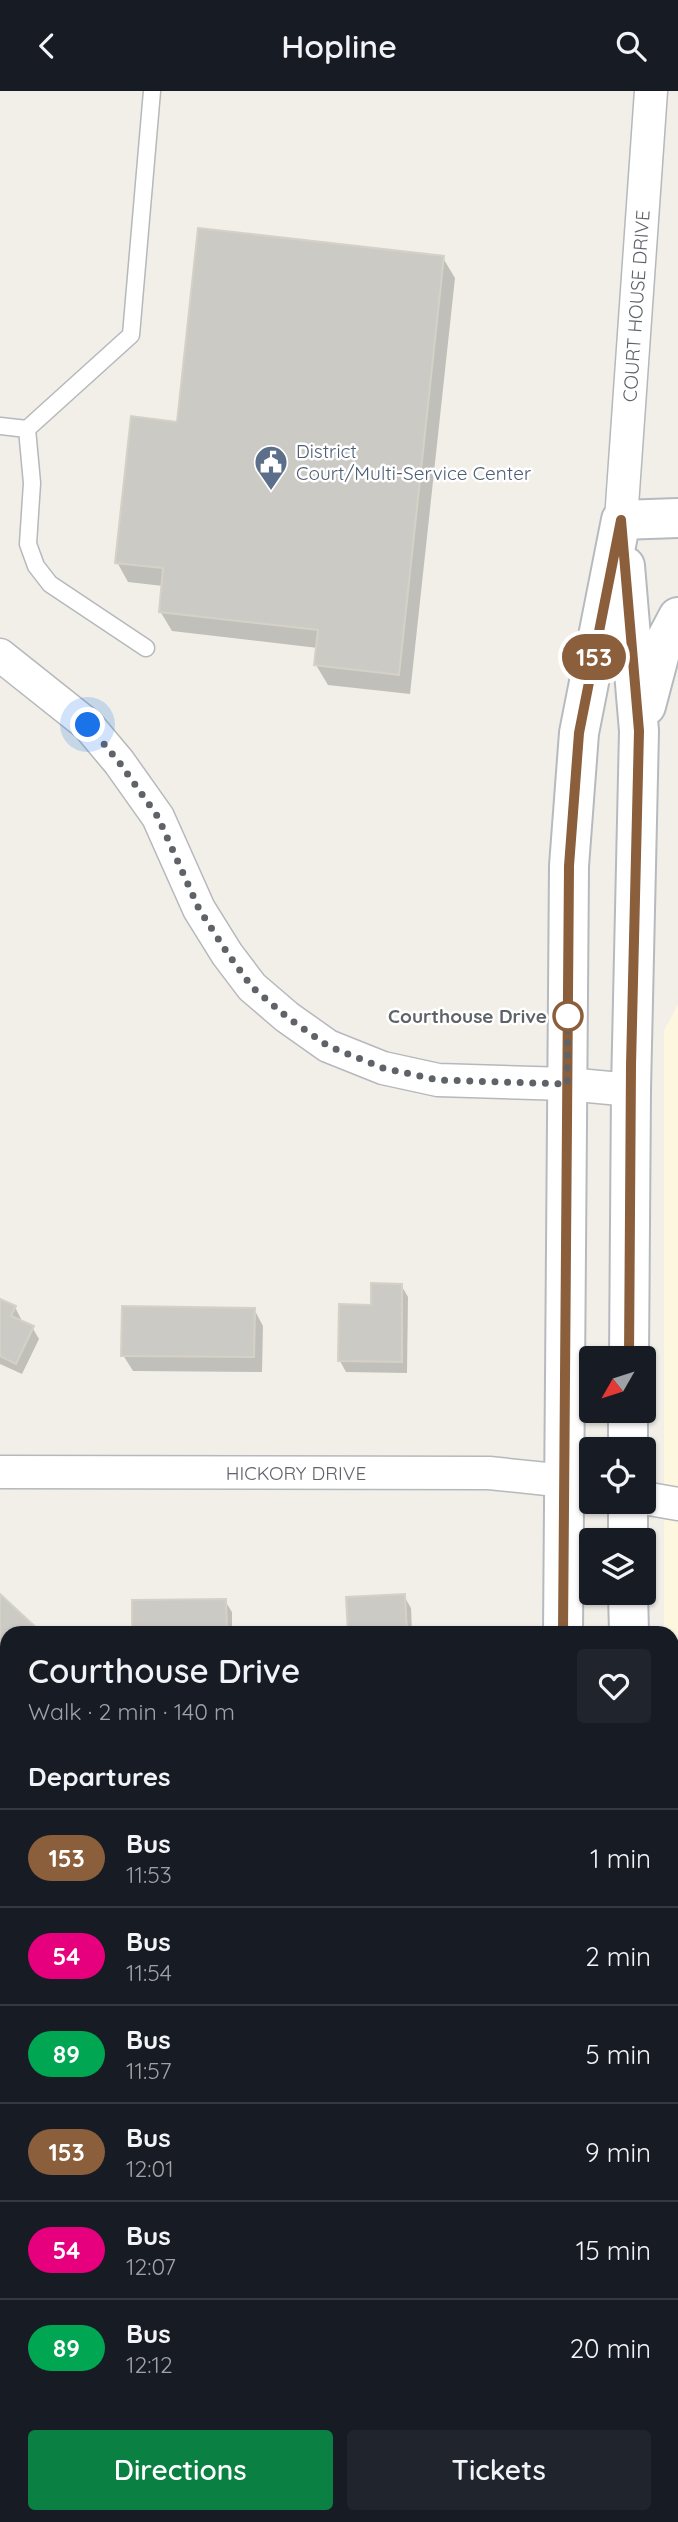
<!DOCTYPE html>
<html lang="en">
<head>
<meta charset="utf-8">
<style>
	body { margin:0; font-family:Quicksand,sans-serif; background:#20242c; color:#f1f3f6; height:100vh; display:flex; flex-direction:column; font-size:26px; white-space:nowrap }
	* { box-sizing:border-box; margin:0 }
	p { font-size:23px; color:#9ea1a6 }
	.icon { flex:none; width:38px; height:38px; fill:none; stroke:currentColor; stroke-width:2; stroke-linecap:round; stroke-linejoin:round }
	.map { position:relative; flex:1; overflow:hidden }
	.panel { position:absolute; left:0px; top:1535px; width:679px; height:898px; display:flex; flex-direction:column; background:#171b24; border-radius:21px 21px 0 0; box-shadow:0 2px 5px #0004 }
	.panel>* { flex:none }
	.badge { padding:0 14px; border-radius:23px; font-size:24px; line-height:46px }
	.needle { width:46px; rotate:231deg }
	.fabs { position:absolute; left:579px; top:1255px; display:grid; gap:14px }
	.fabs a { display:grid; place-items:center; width:77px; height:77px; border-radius:7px; background:#171b24; box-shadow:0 2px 5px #0004; font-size:35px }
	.you { position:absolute; width:35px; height:35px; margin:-18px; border:5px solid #fff; border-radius:50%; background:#1a73e8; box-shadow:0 0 0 10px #1a73e833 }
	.map>.badge { position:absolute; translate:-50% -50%; box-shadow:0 0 0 4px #fff }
	h2 { padding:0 28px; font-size:26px; line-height:63px }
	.round { display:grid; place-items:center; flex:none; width:74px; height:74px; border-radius:7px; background:#20242c }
	.headline { display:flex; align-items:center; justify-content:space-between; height:119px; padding:0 28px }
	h1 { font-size:33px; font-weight:600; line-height:52px }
	.action { display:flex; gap:14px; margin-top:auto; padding:14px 28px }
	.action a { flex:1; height:80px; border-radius:7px; background:#0b8043; color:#fff; font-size:28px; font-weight:600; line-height:80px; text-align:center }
	.action a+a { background:#20242c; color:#f1f3f6 }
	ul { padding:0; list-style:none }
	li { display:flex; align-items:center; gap:21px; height:98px; padding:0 28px; border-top:2px solid #363941 }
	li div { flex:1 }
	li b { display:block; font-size:26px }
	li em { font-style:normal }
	li .badge { min-width:77px; font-weight:700; text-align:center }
	header { display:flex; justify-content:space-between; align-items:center; height:91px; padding:0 28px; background:#171b24; font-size:32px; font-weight:600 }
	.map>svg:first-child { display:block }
</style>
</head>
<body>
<header><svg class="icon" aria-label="back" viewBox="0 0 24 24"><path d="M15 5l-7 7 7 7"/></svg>Hopline<svg class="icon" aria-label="search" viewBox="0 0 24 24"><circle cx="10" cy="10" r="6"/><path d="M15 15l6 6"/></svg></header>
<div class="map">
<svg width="678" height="2431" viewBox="0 0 678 2431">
	<rect width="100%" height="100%" fill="#f1efe8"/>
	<path fill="#fef7e0" d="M 678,913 L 678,1835 L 672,1834 L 672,1542 L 664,1542 L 664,940 Z"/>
	<path fill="#0003" d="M 443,167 L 455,187 L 410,603 L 328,594 L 316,574 L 318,557 L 172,540 L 160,520 L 163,495 L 128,491 L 117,471 L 178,332 Z
		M 401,1194 L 408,1206 L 407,1282 L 346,1281 L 340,1270 L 373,1215 Z
		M 0,1209 L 15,1216 L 21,1228 L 20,1231 L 32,1236 L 39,1248 L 22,1283 L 0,1273 Z
		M 254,1218 L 263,1235 L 262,1281 L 133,1280 L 123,1264 Z
		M 0,1505 L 7,1542 L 7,1576 L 0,1583 Z
		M 404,1505 L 411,1517 L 412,1542 L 349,1542 Z
		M 225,1510 L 232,1521 L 232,1542 L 134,1542 Z
		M 0,2070 L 7,2073 L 7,2117 L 0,2134 Z
		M 678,2357 L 678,2374 L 672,2363 L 672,2360 Z"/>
	<path fill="#cccac5" stroke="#d6d1c6" stroke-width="2" d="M 198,137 L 444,165 L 399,584 L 314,574 L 318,539 L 159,521 L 163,477 L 115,472 L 131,325 L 177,331 Z
		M 371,1192 L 402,1193 L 402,1271 L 338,1270 L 339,1213 L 371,1214 Z
		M 0,1208 L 16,1215 L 11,1225 L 34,1235 L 16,1273 L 0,1265 Z
		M 122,1215 L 255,1217 L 254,1266 L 121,1265 Z
		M 0,1503 L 42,1542 L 7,1542 L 7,1558 L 0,1565 Z
		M 405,1503 L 407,1542 L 348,1542 L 346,1506 Z
		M 226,1508 L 227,1542 L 132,1542 L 132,1509 Z
		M 0,2069 L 7,2071 L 7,2080 L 0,2097 Z"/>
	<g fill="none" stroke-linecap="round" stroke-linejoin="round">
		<defs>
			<path id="service" d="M 0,335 L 27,338 L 32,392 L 28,453 L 36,475 L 50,493 L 146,557
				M 27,338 L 131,244 L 152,0"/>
			<path id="minor" d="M 621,429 L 651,0
				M 0,564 L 88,634 L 119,671 L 158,726 L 199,818 L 227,863 L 252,896 L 287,926 L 328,955 L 383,977 L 438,989 L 567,993 L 631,999
				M 0,1381 L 489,1382 L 566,1390 L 592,1396
				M 644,1407 L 678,1413
				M 0,1928 L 7,1930
				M 672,2239 L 674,2237
				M 625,2426 L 629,2431"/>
			<path id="tertiary" d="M 672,2115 L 678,2116
				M 672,2153 L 678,2153"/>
			<path id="secondary" d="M 621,429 L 678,427
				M 625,475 L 639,640 L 631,999 L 629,1267
				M 646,615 L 661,558 L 678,526
				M 628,1358 L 628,1320
				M 628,1410 L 628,1449
				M 628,1502 L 629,1542
				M 563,1542 L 569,775 L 579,642 L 621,429
				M 441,2431 L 443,2426
				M 482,2431 L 485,2426"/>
		</defs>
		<use href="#service" stroke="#b5b8bc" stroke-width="19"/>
		<use href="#minor" stroke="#b5b8bc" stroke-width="35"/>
		<use href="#tertiary" stroke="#b5b8bc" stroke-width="42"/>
		<use href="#secondary" stroke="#b6babf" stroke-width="42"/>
		<use href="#service" stroke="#fff" stroke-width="16"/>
		<use href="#minor" stroke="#fff" stroke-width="32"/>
		<use href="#tertiary" stroke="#fff" stroke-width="38"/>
		<use href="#secondary" stroke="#fff" stroke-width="38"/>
	</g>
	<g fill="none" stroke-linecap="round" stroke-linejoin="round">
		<defs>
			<path id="line" d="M 563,1542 L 569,775 L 579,642 L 621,429 L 639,640 L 631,974 L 629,1267"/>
		</defs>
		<use href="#line" stroke="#fff" stroke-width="16"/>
		<use href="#line" stroke="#8b5e3c" stroke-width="10"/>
		<path stroke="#5f6368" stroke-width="7" stroke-dasharray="0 12.6" d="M 88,634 L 119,671 L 158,726 L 199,818 L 228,863 L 252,896 L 287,926 L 328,955 L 383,977 L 438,989 L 567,993 L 568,925"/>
	</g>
	<defs>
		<symbol id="civic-pin" viewBox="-11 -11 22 30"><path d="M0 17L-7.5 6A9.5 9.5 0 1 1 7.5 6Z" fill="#5c6f8a" stroke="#fff"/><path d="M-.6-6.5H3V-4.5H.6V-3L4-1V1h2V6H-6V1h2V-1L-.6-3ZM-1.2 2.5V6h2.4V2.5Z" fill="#fff"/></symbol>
	</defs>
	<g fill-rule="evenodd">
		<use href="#civic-pin" x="252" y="352" width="38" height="52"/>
	</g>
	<circle fill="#fff" stroke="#8b5e3c" stroke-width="3.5" cx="568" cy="925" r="14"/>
	<g text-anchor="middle" stroke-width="5" stroke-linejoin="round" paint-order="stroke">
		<g font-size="19" fill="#5f6368" stroke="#fff">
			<text transform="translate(636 215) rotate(-86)" y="7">COURT HOUSE DRIVE</text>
			<text x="296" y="1389">HICKORY DRIVE</text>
		</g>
		<g font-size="19" fill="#4e5e75" stroke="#fff" text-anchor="start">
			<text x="296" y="367">District<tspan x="296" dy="22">Court/Multi-Service Center</tspan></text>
		</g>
		<g font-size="19" font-weight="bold" fill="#5f6368" stroke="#fff" text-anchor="end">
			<text x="547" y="932">Courthouse Drive</text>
		</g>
	</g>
</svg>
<div class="fabs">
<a><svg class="needle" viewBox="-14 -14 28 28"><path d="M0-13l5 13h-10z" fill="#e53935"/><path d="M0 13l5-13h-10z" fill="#9ea1a6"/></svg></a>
<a><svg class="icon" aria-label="locate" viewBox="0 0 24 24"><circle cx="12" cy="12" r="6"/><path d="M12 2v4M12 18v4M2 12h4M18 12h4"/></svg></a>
<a><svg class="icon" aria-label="layers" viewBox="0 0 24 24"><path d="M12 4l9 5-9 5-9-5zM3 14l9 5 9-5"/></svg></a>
</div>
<div class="you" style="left:88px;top:634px"></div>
<b class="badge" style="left:594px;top:566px;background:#8b5e3c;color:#fff">153</b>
<section class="panel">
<div class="headline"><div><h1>Courthouse Drive</h1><p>Walk · 2 min · 140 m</p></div><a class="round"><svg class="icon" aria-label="heart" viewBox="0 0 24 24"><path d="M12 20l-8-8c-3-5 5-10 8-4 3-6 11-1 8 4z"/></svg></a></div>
<h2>Departures</h2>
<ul>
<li><span class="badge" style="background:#8b5e3c;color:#fff">153</span><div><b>Bus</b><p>11:53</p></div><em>1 min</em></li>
<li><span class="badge" style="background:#e6007e;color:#fff">54</span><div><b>Bus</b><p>11:54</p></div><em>2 min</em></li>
<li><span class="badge" style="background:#00a651;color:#fff">89</span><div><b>Bus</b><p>11:57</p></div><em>5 min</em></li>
<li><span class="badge" style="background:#8b5e3c;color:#fff">153</span><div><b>Bus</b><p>12:01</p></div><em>9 min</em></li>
<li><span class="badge" style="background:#e6007e;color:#fff">54</span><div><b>Bus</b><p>12:07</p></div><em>15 min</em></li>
<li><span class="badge" style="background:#00a651;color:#fff">89</span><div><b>Bus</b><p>12:12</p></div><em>20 min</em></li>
</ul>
<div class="action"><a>Directions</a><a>Tickets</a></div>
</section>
</div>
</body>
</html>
